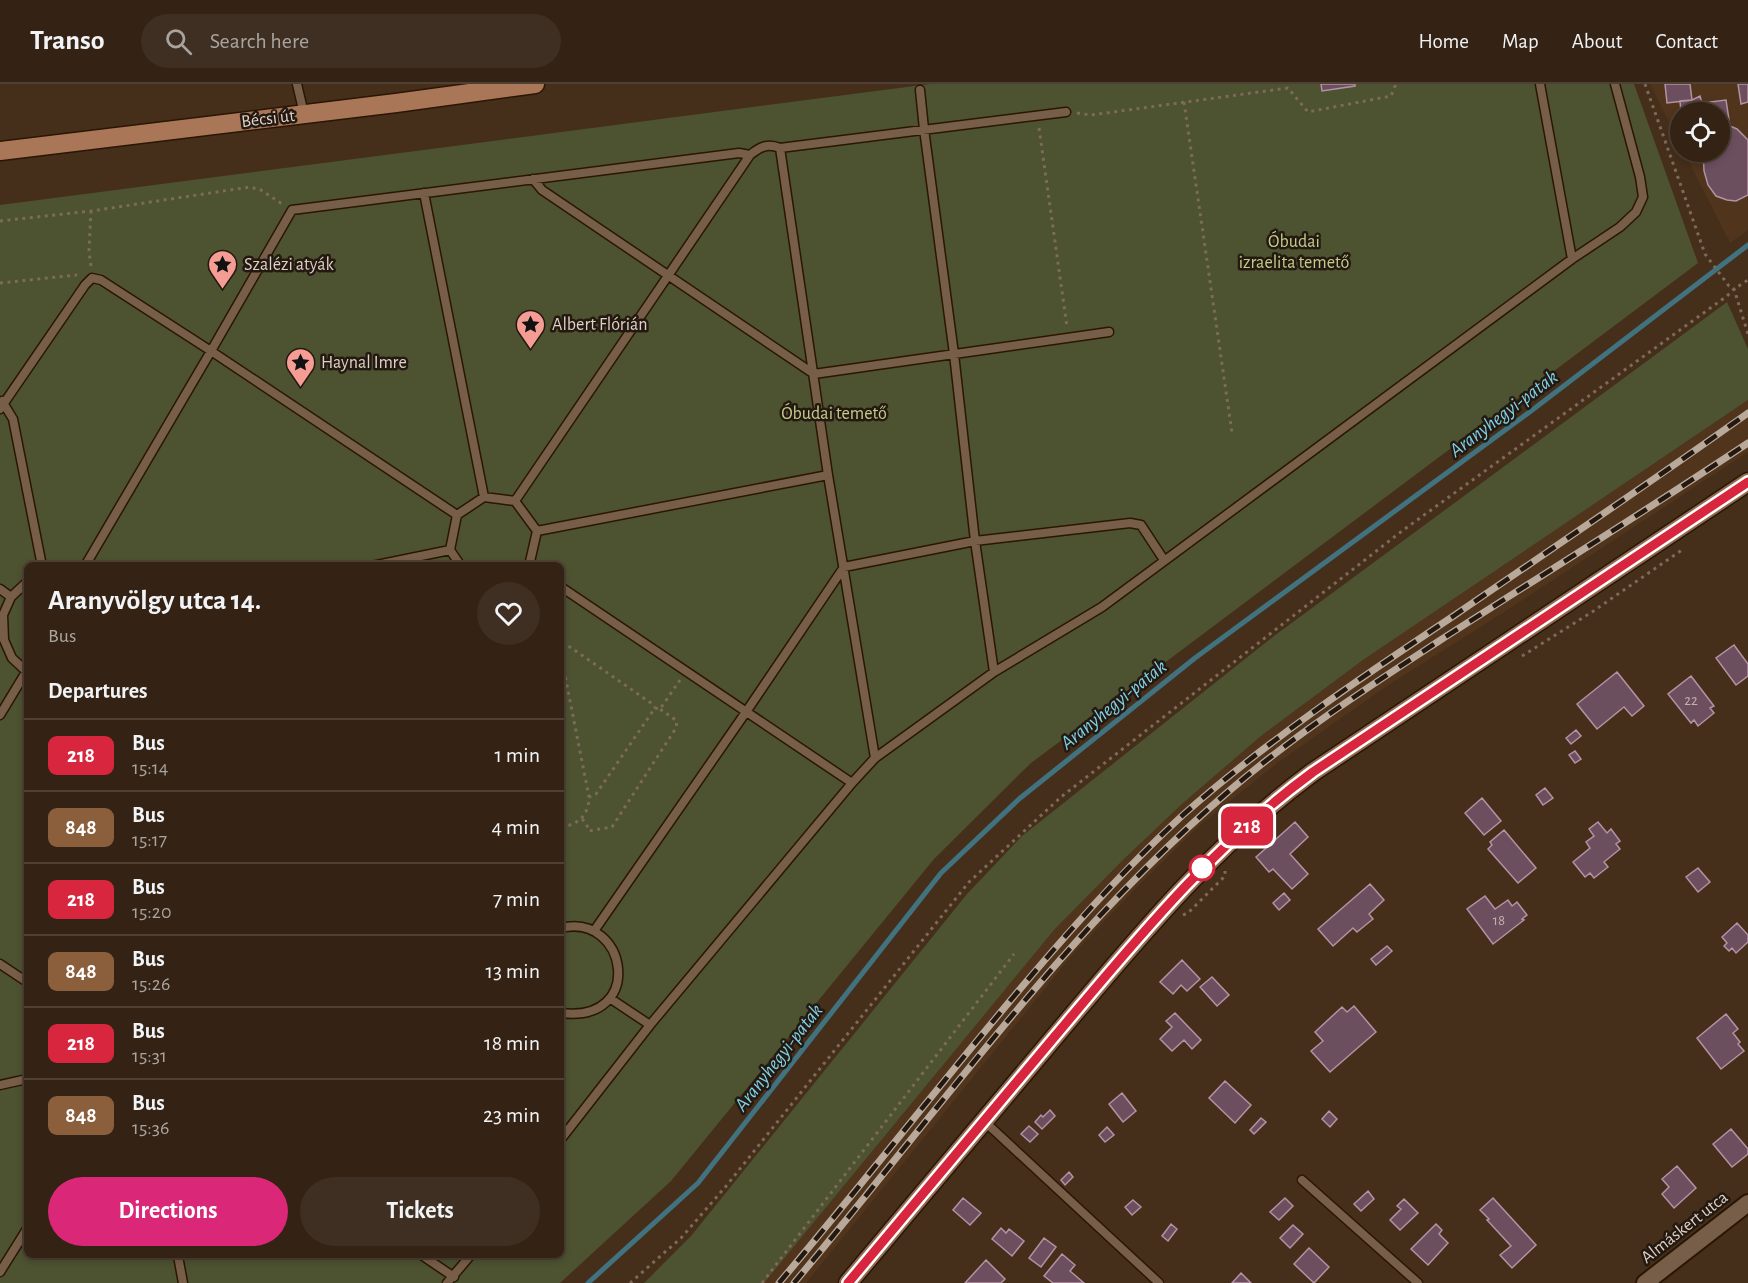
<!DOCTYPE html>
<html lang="en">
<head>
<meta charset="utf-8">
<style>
	body { margin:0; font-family:"Alegreya Sans",sans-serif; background:#3f2f22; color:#f1f3f6; height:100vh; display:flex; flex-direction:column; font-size:22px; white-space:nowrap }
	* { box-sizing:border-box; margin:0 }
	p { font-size:20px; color:#a9a4a0 }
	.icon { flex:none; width:33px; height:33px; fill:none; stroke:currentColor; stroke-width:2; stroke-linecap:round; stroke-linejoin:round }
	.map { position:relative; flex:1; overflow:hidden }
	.sheet { position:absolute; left:24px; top:478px; width:540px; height:696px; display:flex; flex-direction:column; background:#342314; border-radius:9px; box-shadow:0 3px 9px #0003,0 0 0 2px #4e4034 }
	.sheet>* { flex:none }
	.badge { padding:0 12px; border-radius:9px; font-size:21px; line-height:39px }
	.controls { position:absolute; left:1670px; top:18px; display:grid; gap:12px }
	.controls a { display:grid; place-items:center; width:60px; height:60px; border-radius:50%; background:#342314; box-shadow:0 3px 9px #0003,0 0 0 2px #4e4034; font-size:30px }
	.map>.badge { position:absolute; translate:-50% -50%; box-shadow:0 0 0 3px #fff }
	h2 { padding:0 24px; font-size:22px; line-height:54px }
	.round { display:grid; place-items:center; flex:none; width:63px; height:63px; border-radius:32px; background:#3f2f22 }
	.summary { display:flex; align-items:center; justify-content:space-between; height:102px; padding:0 24px }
	h1 { font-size:28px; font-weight:600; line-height:45px }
	.action { display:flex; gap:12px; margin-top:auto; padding:12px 24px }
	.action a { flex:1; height:69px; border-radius:36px; background:#db2777; color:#fff; font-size:24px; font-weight:600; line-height:69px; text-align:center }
	.action a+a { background:#3f2f22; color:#f1f3f6 }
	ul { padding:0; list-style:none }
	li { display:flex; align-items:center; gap:18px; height:72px; padding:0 24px; border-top:2px solid #4e4034 }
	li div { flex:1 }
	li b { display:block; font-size:22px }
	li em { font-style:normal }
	li .badge { min-width:66px; font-weight:700; text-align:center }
	header { display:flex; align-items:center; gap:36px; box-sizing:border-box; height:84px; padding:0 30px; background:#342314; border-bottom:2px solid #4e4034 }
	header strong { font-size:28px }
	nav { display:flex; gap:33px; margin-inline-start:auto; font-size:21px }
	.search { width:420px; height:54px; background:#3f2f22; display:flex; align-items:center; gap:15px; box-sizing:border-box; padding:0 21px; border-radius:33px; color:#a9a4a0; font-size:22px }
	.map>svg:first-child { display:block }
</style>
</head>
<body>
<header>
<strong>Transo</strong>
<div class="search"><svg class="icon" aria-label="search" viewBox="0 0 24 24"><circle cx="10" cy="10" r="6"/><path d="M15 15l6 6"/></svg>Search here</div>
<nav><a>Home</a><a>Map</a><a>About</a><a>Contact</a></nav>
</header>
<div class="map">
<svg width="1748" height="1199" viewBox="0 0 1748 1199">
	<rect width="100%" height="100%" fill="#452f1b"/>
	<path fill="#50341b" d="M 1650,0 L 1748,0 L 1748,146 L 1730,159 L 1684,68 L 1719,68 L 1719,28 L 1680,28 L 1680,60 Z
		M 1748,316 L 1748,368 L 1512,523 L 1387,602 L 1280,677 L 1201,740 L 1141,799 L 1073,870 L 806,1199 L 764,1199 L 1054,846 L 1122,777 L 1182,720 L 1261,652 L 1363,576 Z"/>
	<path fill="#4d5231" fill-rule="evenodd" d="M 930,0 L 1634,0 L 1698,179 L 1031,679 L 934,775 L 671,1097 L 560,1199 L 0,1199 L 0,121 ZM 27,482 L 561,482 L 561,1172 L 27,1172 Z
		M 1727,218 L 1748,265 L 1748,316 L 1363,576 L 1261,652 L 1182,720 L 1122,777 L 1054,846 L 764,1199 L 644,1199 L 691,1152 L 967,810 L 1022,752 L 1274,552 Z"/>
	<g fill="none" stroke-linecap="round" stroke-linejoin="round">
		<path stroke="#407280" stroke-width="5" d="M 588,1199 L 698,1099 L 941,789 L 1019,715 L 1195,574 L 1531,327 L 1748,161"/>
	</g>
	<path fill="#6c4f5f" stroke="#b292a3" stroke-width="1.5" d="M 1321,0 L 1355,0 L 1355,2 L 1322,7 Z
		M 1665,0 L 1690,0 L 1692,16 L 1667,19 Z
		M 1738,0 L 1748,0 L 1748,18 L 1741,20 Z
		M 1700,12 L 1702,19 L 1726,16 L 1730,42 L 1737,45 L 1748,56 L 1748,111 L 1736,117 L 1727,116 L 1716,112 L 1708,101 L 1704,87 L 1703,68 L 1719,68 L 1719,28 L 1681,28 L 1680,17 L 1692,16 Z
		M 1734,561 L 1748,580 L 1748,592 L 1736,601 L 1716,574 Z
		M 1617,588 L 1644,622 L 1632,632 L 1624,623 L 1597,645 L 1577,620 Z
		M 1691,592 L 1714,622 L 1710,624 L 1714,629 L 1698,642 L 1694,636 L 1691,639 L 1668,610 Z
		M 1576,646 L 1581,652 L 1571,660 L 1566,654 Z
		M 1575,667 L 1581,675 L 1575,679 L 1569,671 Z
		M 1545,704 L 1553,714 L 1543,721 L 1536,711 Z
		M 1482,714 L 1501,737 L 1484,751 L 1465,729 Z
		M 1295,738 L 1308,753 L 1290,770 L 1308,790 L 1292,805 L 1273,785 L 1269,788 L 1256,773 Z
		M 1598,738 L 1607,749 L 1611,745 L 1620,757 L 1616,760 L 1620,765 L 1604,778 L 1608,783 L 1594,794 L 1590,789 L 1585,793 L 1573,778 L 1590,764 L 1586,758 L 1594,752 L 1589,745 Z
		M 1504,746 L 1536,784 L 1518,799 L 1488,765 L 1492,761 L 1490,758 Z
		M 1698,784 L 1710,798 L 1698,808 L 1686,793 Z
		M 1370,800 L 1384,816 L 1369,830 L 1373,835 L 1357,848 L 1353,844 L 1333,862 L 1318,845 Z
		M 1284,809 L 1290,816 L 1279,826 L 1273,819 Z
		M 1485,812 L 1495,825 L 1508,816 L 1512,822 L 1517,818 L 1527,831 L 1522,835 L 1524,836 L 1493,860 L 1467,825 Z
		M 1737,839 L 1748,851 L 1748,858 L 1736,869 L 1732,864 L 1729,867 L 1724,862 L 1727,859 L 1722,853 Z
		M 1387,862 L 1392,867 L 1376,881 L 1371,875 Z
		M 1182,876 L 1200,895 L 1187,907 L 1181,901 L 1173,910 L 1160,898 Z
		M 1212,893 L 1229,911 L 1217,922 L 1200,903 Z
		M 1354,922 L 1376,948 L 1330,988 L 1311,967 L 1323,957 L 1315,948 L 1342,923 L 1347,928 Z
		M 1175,929 L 1201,956 L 1192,965 L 1184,956 L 1172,967 L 1160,955 L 1172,943 L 1166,937 Z
		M 1726,930 L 1738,945 L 1733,949 L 1740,958 L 1738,960 L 1744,967 L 1721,985 L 1697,954 Z
		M 1225,997 L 1251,1021 L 1235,1039 L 1209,1014 Z
		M 1122,1009 L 1136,1027 L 1123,1038 L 1109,1020 Z
		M 1050,1026 L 1055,1032 L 1042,1045 L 1035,1038 L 1041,1031 L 1043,1033 Z
		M 1329,1027 L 1337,1035 L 1330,1043 L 1322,1035 Z
		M 1261,1034 L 1266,1038 L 1254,1050 L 1250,1046 Z
		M 1029,1042 L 1038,1050 L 1030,1058 L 1021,1050 Z
		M 1107,1043 L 1114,1051 L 1105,1058 L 1099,1051 Z
		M 1731,1045 L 1748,1065 L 1748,1070 L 1732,1083 L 1713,1060 Z
		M 1677,1082 L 1696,1104 L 1674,1124 L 1662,1110 L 1669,1103 L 1662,1095 Z
		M 1069,1088 L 1073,1093 L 1065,1101 L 1061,1096 Z
		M 1368,1107 L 1374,1115 L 1361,1127 L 1354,1120 Z
		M 963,1114 L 981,1129 L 970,1141 L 953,1126 Z
		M 1285,1114 L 1293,1122 L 1279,1136 L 1270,1128 Z
		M 1493,1114 L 1536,1161 L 1512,1184 L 1500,1171 L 1511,1162 L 1487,1136 L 1489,1135 L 1480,1126 Z
		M 1404,1115 L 1418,1129 L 1400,1146 L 1390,1136 L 1401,1125 L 1397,1122 Z
		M 1133,1116 L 1141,1123 L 1132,1131 L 1125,1123 Z
		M 1171,1140 L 1177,1145 L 1168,1157 L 1162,1152 Z
		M 1436,1140 L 1442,1146 L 1439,1150 L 1448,1159 L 1428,1181 L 1411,1165 Z
		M 1293,1141 L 1303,1150 L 1290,1164 L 1280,1154 Z
		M 1001,1144 L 1006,1149 L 1009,1145 L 1024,1157 L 1012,1172 L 992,1155 Z
		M 1044,1154 L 1056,1163 L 1041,1183 L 1029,1174 Z
		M 1309,1164 L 1329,1183 L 1314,1199 L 1294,1180 Z
		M 1062,1170 L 1075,1181 L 1070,1187 L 1084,1199 L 1053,1199 L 1044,1192 Z
		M 986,1176 L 1005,1195 L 1001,1199 L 965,1199 Z
		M 1241,1189 L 1251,1199 L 1232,1199 Z"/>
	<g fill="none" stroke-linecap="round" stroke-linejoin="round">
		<defs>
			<path id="lane" d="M 297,0 L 304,30
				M 1540,0 L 1572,175
				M 920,6 L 924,45 L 954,270 L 975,457 L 994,588
				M 780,64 L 828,391 L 875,674
				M 533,95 L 542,106 L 814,290 L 1109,248
				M 424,109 L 484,413
				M 2,317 L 13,335 L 42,482
				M 0,325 L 85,201 L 92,194 L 101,196 L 211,267 L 457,431
				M 515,417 L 750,71
				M 537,447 L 828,391
				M 85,482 L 211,267 L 292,126 L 739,69 L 750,71 C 760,63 767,59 780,64 L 1066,28
				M 372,482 L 450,466
				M 461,482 L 450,466 L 457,431 L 484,413 L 515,417 L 537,447 L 529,482
				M 27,498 L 11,513 L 3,531 L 4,556 L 12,574 L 27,588
				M 561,503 L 852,699
				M 0,505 L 11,513
				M 0,631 L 26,588
				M 561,844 C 628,828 646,940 561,929
				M 594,847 L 746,628 L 844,483 L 975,457 L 1130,439 L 1141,441 L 1164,476
				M 0,880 L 27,898
				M 611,915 L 650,941
				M 0,1001 L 27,995
				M 984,1037 L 1159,1199
				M 561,1055 L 650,941 L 852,699 L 875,674 L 994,588 L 1102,523 L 1572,175 L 1620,143 L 1636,128 L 1643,113 L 1640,93 L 1615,0
				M 1302,1096 L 1418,1199
				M 178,1172 L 183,1199
				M 423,1172 L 454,1193
				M 0,1188 L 27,1145
				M 447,1199 L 470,1172"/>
			<path id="street" d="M 1645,1199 L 1748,1119"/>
			<path id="secondary" d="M 848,1199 C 919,1114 991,1029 1062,944 C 1141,850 1213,762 1313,688 L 1748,398"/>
			<path id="primary" d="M 0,67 L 396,19 L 535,0"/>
		</defs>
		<use href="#lane" stroke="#2b1604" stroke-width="11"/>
		<use href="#street" stroke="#2b1604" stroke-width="20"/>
		<use href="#secondary" stroke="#2b1604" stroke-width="21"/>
		<use href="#primary" stroke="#2b1604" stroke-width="21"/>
		<path stroke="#7d6a59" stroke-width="3" stroke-dasharray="3 4.5" stroke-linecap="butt" d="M 1645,0 L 1705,170 L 1729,202 L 1734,205 L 1748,250
			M 1184,18 L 1232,349
			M 1077,29 L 1090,31 L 1106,29 L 1288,4 L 1308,28 L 1391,12 L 1396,0
			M 1039,44 L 1067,243
			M 0,137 L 91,127 L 250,103 L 261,106 L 282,120
			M 91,182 L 89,167 L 91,127
			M 0,199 L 77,191
			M 561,561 L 570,563 L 651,619 L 655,624
			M 561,571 L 589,713
			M 1522,572 L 1592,528 L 1682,466
			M 582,735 L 586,739 L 589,747 L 612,743 L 676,644 L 677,637 L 660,625
			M 561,743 C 578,741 589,731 589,713 L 596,710 L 655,624 L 660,625 L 680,596
			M 1183,831 L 1188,829 L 1225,792 L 1225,787
			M 630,1199 L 681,1154 L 727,1101 L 969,798 L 1061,713 L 1402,447 L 1727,212 L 1734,205 L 1748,196
			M 762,1199 L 1014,870"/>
		<use href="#lane" stroke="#775e49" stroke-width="8"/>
		<use href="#street" stroke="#775e49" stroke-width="16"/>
		<use href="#secondary" stroke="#906b50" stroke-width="18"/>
		<use href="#primary" stroke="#a97757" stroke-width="18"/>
		<defs>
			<path id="rail" d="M 779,1199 C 863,1100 942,997 1026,898 C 1076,839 1127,782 1184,730 C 1268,656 1362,593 1455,531 C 1553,464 1651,398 1748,329
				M 794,1199 C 935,1032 1062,850 1229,707 C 1294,651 1367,604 1439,557 C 1542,491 1646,427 1748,359"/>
		</defs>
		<use href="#rail" stroke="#b9a99b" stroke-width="7"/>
		<use href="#rail" stroke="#241911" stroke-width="4.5" stroke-dasharray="14" stroke-linecap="butt"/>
	</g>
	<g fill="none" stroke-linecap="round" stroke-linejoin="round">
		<defs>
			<path id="line" d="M 848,1199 C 917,1116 987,1034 1056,951 C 1136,856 1212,762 1313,688 L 1748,398"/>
		</defs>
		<use href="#line" stroke="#fff" stroke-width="14"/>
		<use href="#line" stroke="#d7263d" stroke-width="9"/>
	</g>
	<defs>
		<symbol id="sight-pin" viewBox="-11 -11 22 30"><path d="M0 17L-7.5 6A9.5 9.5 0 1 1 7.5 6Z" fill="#f59c94" stroke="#241911"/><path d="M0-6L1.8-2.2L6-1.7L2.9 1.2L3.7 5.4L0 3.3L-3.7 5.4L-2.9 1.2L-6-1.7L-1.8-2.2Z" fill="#111"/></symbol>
	</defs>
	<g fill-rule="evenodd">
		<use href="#sight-pin" x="206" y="164" width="33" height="45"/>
		<use href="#sight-pin" x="514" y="224" width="33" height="45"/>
		<use href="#sight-pin" x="284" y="262" width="33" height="45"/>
	</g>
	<circle fill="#fff" stroke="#d7263d" stroke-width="3" cx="1202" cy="784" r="12"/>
	<g text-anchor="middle" stroke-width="5" stroke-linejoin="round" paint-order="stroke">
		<g font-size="15" fill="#c2b0ac">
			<text x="1691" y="621">22</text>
			<text x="1499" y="841">18</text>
		</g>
		<g font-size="18" fill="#dfd1c5" stroke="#241911">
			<text transform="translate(268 34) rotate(-7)" y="6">Bécsi út</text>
			<text transform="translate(1684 1143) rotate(-38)" y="6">Almáskert utca</text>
		</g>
		<g font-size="18" fill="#c3cd8b" stroke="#241911">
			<text x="1294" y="163">Óbudai<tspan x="1294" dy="21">izraelita temető</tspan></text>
			<text x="834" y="335">Óbudai temető</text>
		</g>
		<g font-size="18" fill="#dfd1c5" stroke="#241911" text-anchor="start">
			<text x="244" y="186">Szalézi atyák</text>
			<text x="552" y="246">Albert Flórián</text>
			<text x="321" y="284">Haynal Imre</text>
		</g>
		<g font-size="20" font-style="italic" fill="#7ed2e9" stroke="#241911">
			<text transform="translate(1503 329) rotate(-37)" y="7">Aranyhegyi-patak</text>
			<text transform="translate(1113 620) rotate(-39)" y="7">Aranyhegyi-patak</text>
			<text transform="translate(778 973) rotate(-52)" y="7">Aranyhegyi-patak</text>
		</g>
	</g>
</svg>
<div class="controls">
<a><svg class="icon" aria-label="locate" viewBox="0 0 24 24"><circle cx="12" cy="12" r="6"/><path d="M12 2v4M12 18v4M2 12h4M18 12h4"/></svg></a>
</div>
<b class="badge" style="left:1247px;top:742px;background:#d7263d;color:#fff">218</b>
<section class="sheet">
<div class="summary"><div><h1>Aranyvölgy utca 14.</h1><p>Bus</p></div><a class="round"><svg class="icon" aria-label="heart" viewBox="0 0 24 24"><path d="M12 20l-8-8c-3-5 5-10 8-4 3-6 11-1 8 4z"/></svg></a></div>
<h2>Departures</h2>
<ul>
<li><span class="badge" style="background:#d7263d;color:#fff">218</span><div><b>Bus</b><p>15:14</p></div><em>1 min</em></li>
<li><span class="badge" style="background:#8b5e3c;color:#fff">848</span><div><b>Bus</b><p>15:17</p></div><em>4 min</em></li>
<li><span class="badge" style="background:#d7263d;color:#fff">218</span><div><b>Bus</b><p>15:20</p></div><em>7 min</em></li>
<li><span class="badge" style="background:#8b5e3c;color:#fff">848</span><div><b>Bus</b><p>15:26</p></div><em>13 min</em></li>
<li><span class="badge" style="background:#d7263d;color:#fff">218</span><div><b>Bus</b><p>15:31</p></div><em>18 min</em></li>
<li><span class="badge" style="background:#8b5e3c;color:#fff">848</span><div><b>Bus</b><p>15:36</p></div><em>23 min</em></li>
</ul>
<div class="action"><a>Directions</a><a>Tickets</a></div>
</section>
</div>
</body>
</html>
